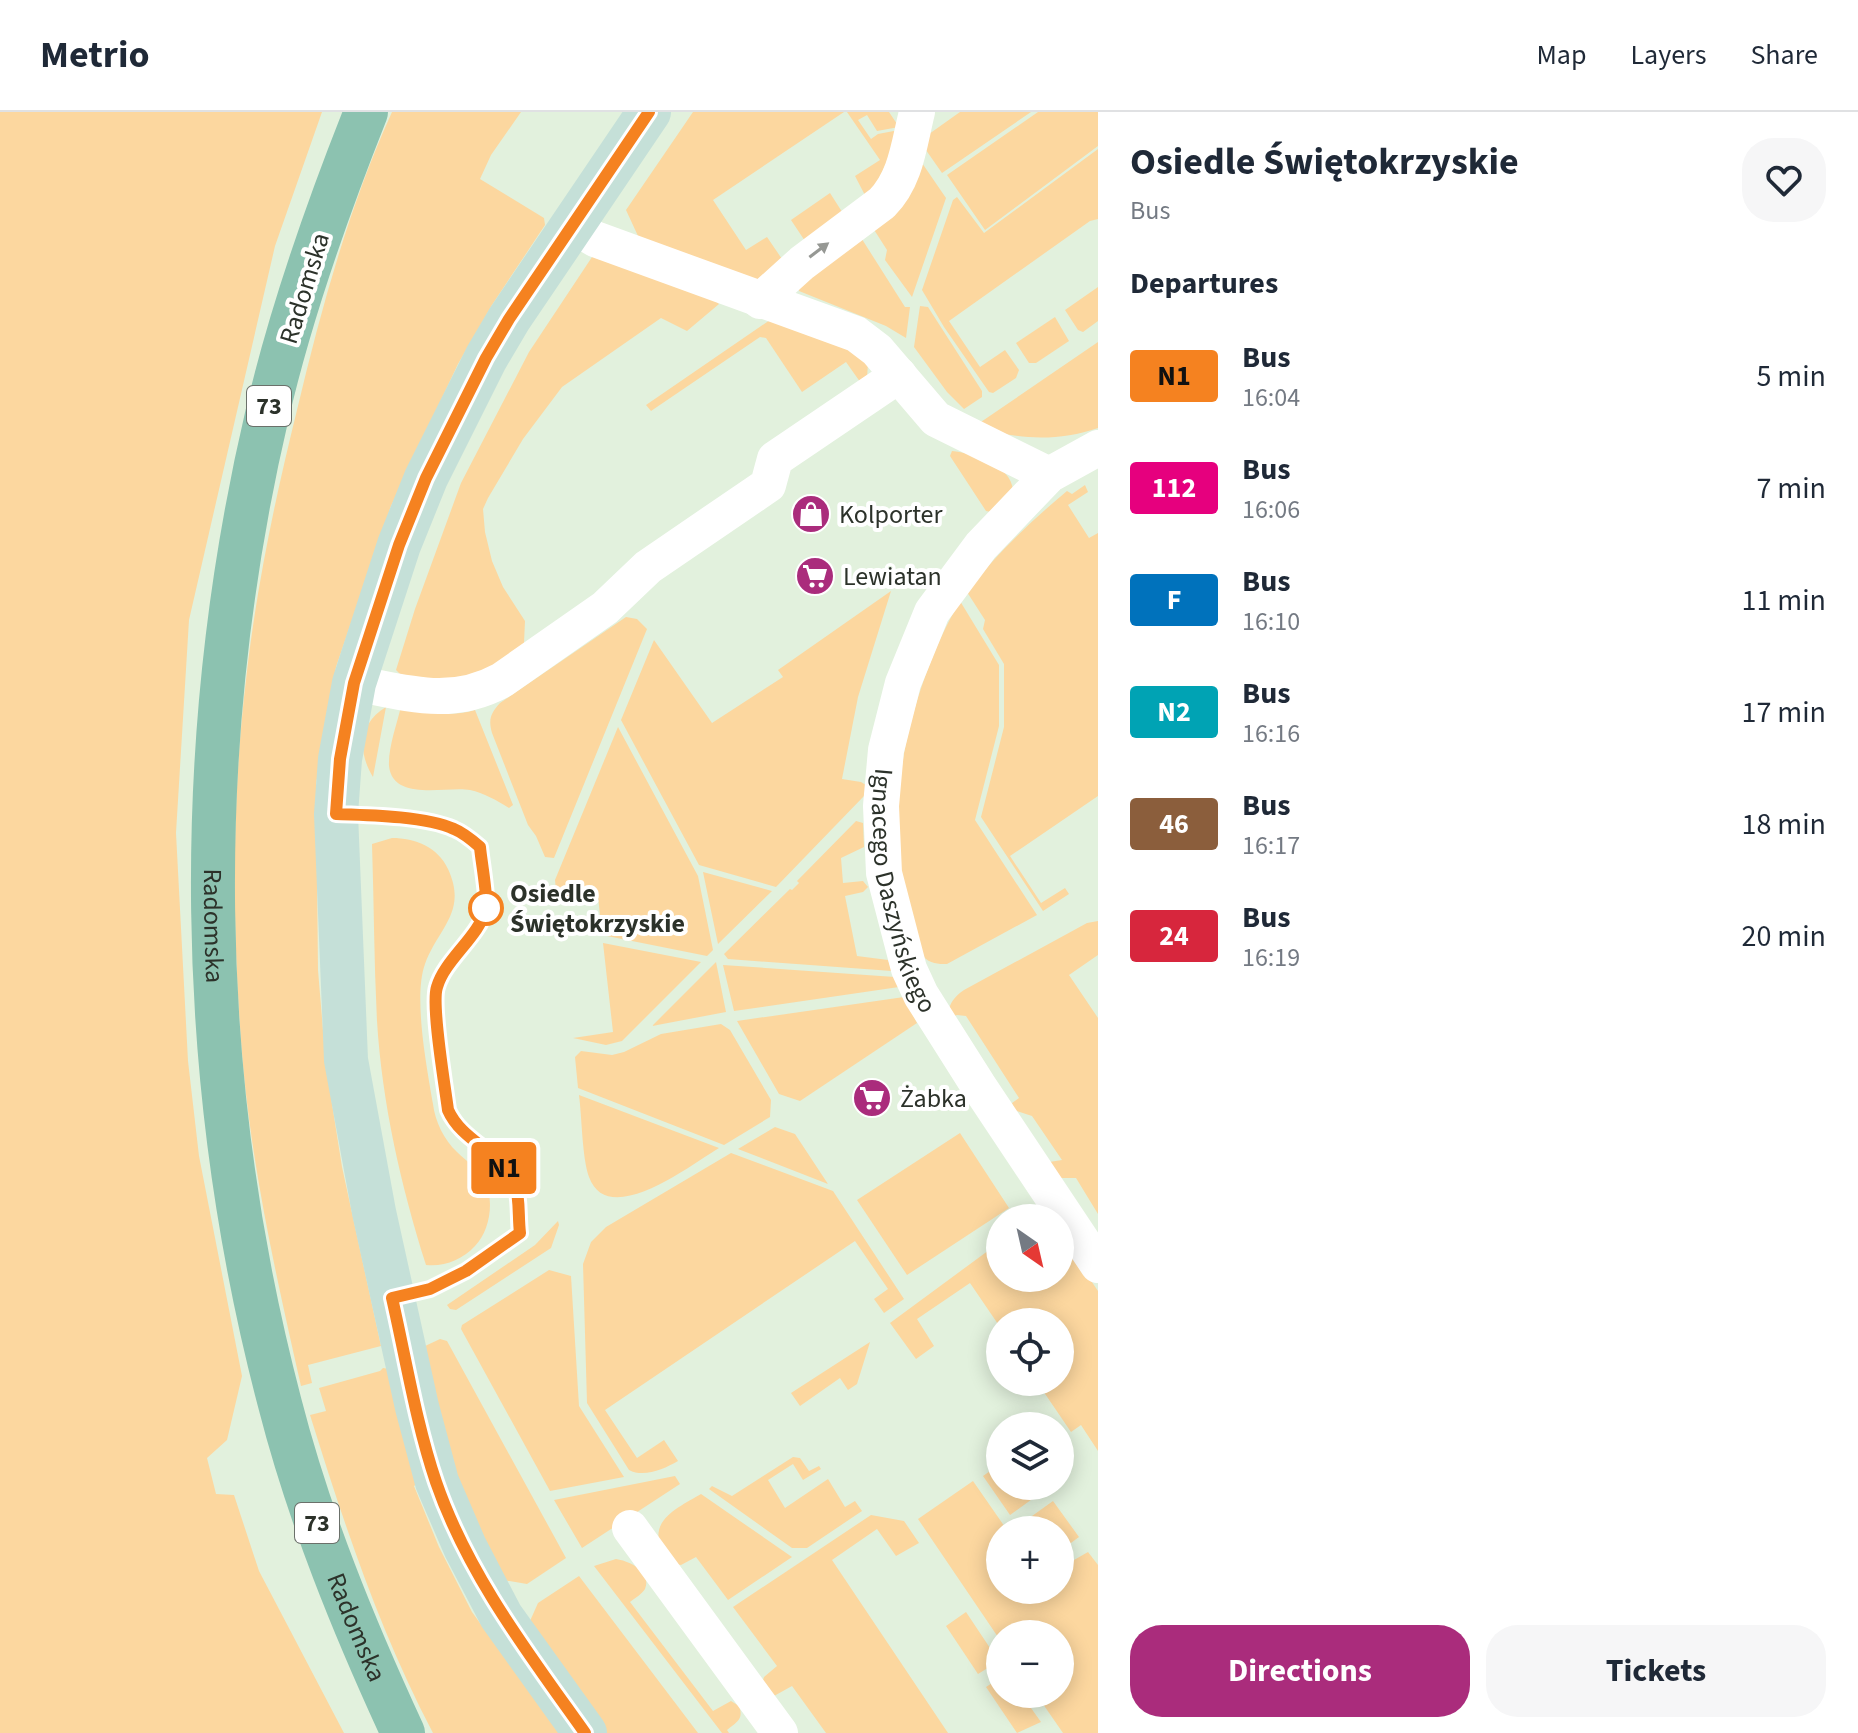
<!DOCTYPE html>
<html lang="en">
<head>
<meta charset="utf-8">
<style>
	body { margin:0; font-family:"Source Sans 3",sans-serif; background:#f6f6f7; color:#1f2937; height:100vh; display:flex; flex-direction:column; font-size:30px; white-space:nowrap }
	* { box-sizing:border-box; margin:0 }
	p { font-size:26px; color:#747a83 }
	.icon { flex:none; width:44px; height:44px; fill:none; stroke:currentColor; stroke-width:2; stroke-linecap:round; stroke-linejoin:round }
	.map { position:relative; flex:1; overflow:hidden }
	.details { display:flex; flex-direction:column; background:#fff; width:760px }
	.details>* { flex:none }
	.badge { padding:0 16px; border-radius:6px; font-size:28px; line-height:52px }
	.needle { width:52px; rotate:146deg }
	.controls { position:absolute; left:986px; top:1092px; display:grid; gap:16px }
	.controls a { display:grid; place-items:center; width:88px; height:88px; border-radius:50%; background:#fff; box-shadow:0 4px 20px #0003; font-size:40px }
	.map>.badge { position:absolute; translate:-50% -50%; box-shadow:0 0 0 4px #fff }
	h2 { padding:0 32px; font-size:30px; line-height:72px }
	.round { display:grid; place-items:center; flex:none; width:84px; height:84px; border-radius:32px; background:#f6f6f7 }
	.headline { display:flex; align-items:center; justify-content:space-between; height:136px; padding:0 32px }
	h1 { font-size:38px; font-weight:700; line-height:60px }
	.button { display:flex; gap:16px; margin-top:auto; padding:16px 32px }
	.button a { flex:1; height:92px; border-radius:32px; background:#aa2c7c; color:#fff; font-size:32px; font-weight:700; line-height:92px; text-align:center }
	.button a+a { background:#f6f6f7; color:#1f2937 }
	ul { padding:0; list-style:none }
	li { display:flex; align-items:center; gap:24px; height:112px; padding:0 32px }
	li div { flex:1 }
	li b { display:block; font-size:30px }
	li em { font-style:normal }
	li .badge { min-width:88px; font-weight:700; text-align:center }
	header { display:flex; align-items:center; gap:48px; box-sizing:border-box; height:112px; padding:0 40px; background:#fff; border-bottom:2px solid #e0e1e3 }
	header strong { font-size:38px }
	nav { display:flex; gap:44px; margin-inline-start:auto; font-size:28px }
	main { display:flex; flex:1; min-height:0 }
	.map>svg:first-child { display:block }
</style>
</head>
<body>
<header>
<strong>Metrio</strong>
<nav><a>Map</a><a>Layers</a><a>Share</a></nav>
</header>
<main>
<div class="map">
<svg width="1098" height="1621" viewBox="0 0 1098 1621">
	<rect width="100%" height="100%" fill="#e2f1dd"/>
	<path fill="#fcd79f" d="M 0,0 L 322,0 L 275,134 L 189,508 L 176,721 L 188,949 L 199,1044 L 242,1264 L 227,1328 L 207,1346 L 216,1382 L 234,1383 L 259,1459 L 344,1621 L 0,1621 Z
		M 392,0 L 521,0 L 491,43 L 480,67 L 544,106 L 545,113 L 492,193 L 458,252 L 391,394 L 336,555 L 316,672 L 318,858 L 326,954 L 342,1055 L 381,1234 L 308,1253 L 312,1271 L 301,1274 C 277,1168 253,1062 243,953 C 232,826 231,694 246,568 C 256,477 275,387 297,298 C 321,197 349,95 392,0 Z
		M 693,0 L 844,0 L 713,88 L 746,138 L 767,125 L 782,147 L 758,167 L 753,168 L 638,124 L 626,98 Z
		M 847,0 L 889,0 L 899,15 L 877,19 L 867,3 L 858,8 L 871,27 L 878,22 L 899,18 L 901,21 L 868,89 L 855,64 L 880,48 Z
		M 960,0 L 1031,0 L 942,61 L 921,31 L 922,27 Z
		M 1038,0 L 1098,0 L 1098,34 L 985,118 L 947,63 Z
		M 1098,37 L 1098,107 L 1090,109 L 949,209 L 980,255 L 1005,238 L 1019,258 L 1016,266 L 993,281 L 989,280 L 944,215 L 922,178 L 953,88 L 957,85 L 984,121 Z
		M 922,51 L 946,86 L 912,185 L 885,148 L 887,138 L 871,113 Z
		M 830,81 L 846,106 L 805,129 L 791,108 Z
		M 860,124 L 905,195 L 910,195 L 906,226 L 886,214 L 799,179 L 800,169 Z
		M 594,142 L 714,187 L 719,192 L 687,219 L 661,206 L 562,275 L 523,327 L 488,386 L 483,397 L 485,420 L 492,449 L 503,475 L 525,509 L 524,531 C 473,573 468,571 404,566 L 396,558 L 415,497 L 461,371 L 529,240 Z
		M 1098,175 L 1098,209 L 1083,220 L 1078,218 L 1065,198 Z
		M 920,194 L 928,195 L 982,279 L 982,285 L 964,297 L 947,280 L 914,235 Z
		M 1055,205 L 1069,229 L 1036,251 L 1029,251 L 1016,231 Z
		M 770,208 L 850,235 L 868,251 L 867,266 L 863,274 L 846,250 L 802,280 L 766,226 L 760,225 L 651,299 L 646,293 Z
		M 1098,230 L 1098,316 C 1057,330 1016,328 975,314 Z
		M 952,339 C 973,341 1011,353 1013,378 L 991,400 L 986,399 L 950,344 Z
		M 1085,373 L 1088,380 L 1068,393 L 1089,426 L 1098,421 L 1098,684 L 1010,744 L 1041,791 L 1065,776 L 1069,782 L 1043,799 L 981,705 L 1004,615 L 1004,552 L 983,517 L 985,508 L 967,480 C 996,442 1030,410 1067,379 L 1072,382 Z
		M 891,479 L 858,585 L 842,667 L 861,670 L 866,673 L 864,684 L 776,775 L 699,753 L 621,608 L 654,528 L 712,611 L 783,565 L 778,558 Z
		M 960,489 L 999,553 L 999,614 L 975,708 L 1037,803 L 947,852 C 938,852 930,852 923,844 C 915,813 902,781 899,749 C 889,665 918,561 960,489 Z
		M 626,505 L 637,507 L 647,517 L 554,746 L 545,745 L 536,724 L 528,713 L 492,621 C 488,607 491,601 500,591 Z
		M 401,594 C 427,599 449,606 475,598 L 513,693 L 509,696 C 496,688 484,681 470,678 C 446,674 393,690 389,654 C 388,636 397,612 401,594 Z
		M 386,595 L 373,665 C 357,639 359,611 386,595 Z
		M 618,615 L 698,764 L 713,838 L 707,844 L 602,823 L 598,784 L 567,787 L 556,778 L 555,768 Z
		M 856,709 L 863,711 L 864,735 L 841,746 L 843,771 L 863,769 L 868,775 L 863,780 L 845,784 L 857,844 L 888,848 L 892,859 L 728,847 L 724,842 L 790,777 L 792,778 L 799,771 L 797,769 Z
		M 392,726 C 415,726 438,735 448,757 C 468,800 438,816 425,852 C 413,885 427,956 433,992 C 435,1009 444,1028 457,1040 C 466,1049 476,1055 483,1066 C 495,1085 491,1118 475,1134 C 462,1148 444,1155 426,1153 C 401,1074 382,991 377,909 C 374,850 374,791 372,732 Z
		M 703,760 L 772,779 L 718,832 Z
		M 1098,809 L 1098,843 L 1069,863 L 1098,906 L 1098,1102 L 1076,1066 L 1052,1066 L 1043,1051 L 1062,1048 L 1032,1004 L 1014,998 L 1012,991 L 1019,986 L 966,904 L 957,903 L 949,906 C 947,893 954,885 964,878 L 1087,811 Z
		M 603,831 L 701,850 L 622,929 L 606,933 L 573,926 L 613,920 Z
		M 716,850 L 726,900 L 652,914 Z
		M 723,853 L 895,865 L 899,875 L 734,899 Z
		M 904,885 L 917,911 L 800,989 L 779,982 L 737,909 Z
		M 721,912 L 730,918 L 771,988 L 770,1005 L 724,1033 L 578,976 L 575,945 L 581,939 L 612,943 L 624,940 L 661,922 Z
		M 579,983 L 719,1036 C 692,1052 608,1118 589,1065 C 582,1045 582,1006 579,983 Z
		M 775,1015 L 795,1022 L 828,1072 L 738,1037 Z
		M 960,1021 L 1009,1096 L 907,1163 L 857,1088 Z
		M 731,1041 L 833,1079 L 904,1187 L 884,1201 L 874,1187 L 888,1177 L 855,1129 L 605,1298 L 637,1346 L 664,1328 L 678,1349 C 664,1357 644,1366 629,1358 L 587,1291 L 583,1152 L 591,1130 L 606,1115 Z
		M 558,1109 L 559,1113 L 551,1136 L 456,1198 L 450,1197 L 447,1193 L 535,1133 Z
		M 1060,1123 L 1098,1179 L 1098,1339 L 1081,1313 L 1071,1320 L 1037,1270 L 1060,1270 L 1060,1210 L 1000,1210 L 1000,1215 L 970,1171 L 917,1207 L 934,1234 L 916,1247 L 890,1211 L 1000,1130 L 1000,1166 L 1060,1166 Z
		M 549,1158 L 571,1164 L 579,1294 L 624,1365 L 550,1379 L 461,1217 L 462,1213 Z
		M 440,1227 L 447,1229 L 566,1446 L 527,1472 L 503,1468 L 461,1384 L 423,1235 Z
		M 870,1230 L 857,1272 L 848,1278 L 840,1266 L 800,1294 L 791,1281 Z
		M 383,1256 L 389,1257 L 417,1372 L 414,1374 L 439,1435 L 472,1500 L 559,1621 L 433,1621 C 380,1520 344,1412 310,1303 L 326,1299 L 319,1276 L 380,1259 Z
		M 793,1345 L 800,1346 L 809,1359 L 819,1354 L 821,1357 L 803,1368 L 793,1352 L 768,1368 L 785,1396 L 828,1367 L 845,1395 L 855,1389 L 862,1399 L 807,1436 L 792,1436 L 709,1377 L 712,1374 L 732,1384 Z
		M 1000,1352 L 1000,1374 L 1044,1374 L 1046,1377 L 1010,1403 L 983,1364 Z
		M 675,1364 L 680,1372 L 582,1436 L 554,1388 Z
		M 973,1369 L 1007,1418 L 1000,1418 L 1000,1478 L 1060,1478 L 1060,1456 L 1088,1440 L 1098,1453 L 1098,1621 L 1063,1621 L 1036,1582 L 1060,1582 L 1060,1522 L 1000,1522 L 1000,1528 L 918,1407 Z
		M 701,1382 L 792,1445 L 728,1488 L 696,1445 L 681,1453 L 675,1452 C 671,1447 662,1439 660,1432 C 651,1406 683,1393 701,1382 Z
		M 1053,1389 L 1079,1425 L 1060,1439 L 1060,1418 L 1020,1418 L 1018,1414 Z
		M 871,1403 L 904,1409 L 919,1431 L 896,1444 L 877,1417 L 832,1448 L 948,1621 L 826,1621 L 792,1574 L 774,1584 L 762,1571 L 764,1565 L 777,1554 L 733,1495 Z
		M 616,1447 C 629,1449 652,1459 645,1477 C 642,1482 635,1486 630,1490 L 713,1599 L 731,1589 L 739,1594 C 744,1607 737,1610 727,1618 L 729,1621 L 722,1621 L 594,1454 Z
		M 579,1464 L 698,1621 L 603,1621 L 530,1509 L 538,1491 Z
		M 966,1500 L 1000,1551 L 993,1557 L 991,1554 L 978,1562 L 946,1514 Z
		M 1000,1566 L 1000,1582 L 1021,1582 L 1041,1610 L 1017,1621 L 986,1575 Z"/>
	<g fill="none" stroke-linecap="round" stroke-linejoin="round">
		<g stroke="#fff" stroke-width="36">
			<path d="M 571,113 L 595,127 L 856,222 L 877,238 L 936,307 L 1049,363"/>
			<path d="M 760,189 L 802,151 L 882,91 C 906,67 909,32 917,0"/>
			<path id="s1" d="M 1098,336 L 1049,363 L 981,434 L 932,500 L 903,571 L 886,638 L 881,694 L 884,761 L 909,857 L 921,883 L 978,973 L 1098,1153"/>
			<path d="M 354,571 C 407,581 451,596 502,568 L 605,496 L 648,455 L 768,373 L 775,347 L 899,263"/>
			<path d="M 630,1416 L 780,1621"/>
		</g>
		<path stroke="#c5e0d8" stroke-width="44" d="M 585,1621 L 501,1504 L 465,1435 L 437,1370 L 417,1295 L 374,1100 L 346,948 L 336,702 L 340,647 L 354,571 L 399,433 L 426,366 L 486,246 L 509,207 L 649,0"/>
		<path stroke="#8cc2b0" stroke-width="44" id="s2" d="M 366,0 C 327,98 291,199 267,303 C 191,627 195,970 280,1292 C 309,1405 354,1515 403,1621"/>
	</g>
	<defs><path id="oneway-solid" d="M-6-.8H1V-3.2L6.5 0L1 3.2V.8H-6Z" transform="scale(2)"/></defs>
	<use fill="#969894" href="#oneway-solid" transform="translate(819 138) rotate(-37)"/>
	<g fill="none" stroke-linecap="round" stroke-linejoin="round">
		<defs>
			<path id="line" d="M 585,1621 C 529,1542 468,1463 436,1370 C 416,1311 406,1247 392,1186 L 430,1177 L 466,1159 L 520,1121 C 518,1106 520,1085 515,1071 C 502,1040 462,1030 448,998 C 445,974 431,893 437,875 C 445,847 480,824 486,796 C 488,785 481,748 480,735 C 472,728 464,721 454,717 C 426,704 368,703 336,702 L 340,647 L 354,571 L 399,433 L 426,366 L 486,246 L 509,207 L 649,0"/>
		</defs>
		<use href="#line" stroke="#fff" stroke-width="18"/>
		<use href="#line" stroke="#f58220" stroke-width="12"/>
	</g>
	<defs>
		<symbol id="shop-disc" viewBox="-11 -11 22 22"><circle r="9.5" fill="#aa2c7c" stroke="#fff"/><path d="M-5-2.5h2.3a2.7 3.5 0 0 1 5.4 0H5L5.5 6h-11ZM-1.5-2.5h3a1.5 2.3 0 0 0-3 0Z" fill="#fff"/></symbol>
		<symbol id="supermarket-disc" viewBox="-11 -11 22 22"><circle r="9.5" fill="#aa2c7c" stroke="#fff"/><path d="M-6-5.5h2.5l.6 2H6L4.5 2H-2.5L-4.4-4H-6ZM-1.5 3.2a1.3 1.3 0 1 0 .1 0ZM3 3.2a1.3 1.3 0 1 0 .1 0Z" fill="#fff"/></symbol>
	</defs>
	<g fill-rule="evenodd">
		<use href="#shop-disc" x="789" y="380" width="44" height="44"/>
		<use href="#supermarket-disc" x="793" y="442" width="44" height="44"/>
		<use href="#supermarket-disc" x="850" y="964" width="44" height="44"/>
	</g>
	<circle fill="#fff" stroke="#f58220" stroke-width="4" cx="486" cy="796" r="16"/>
	<g text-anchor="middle" stroke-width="8" stroke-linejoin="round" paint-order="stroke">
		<g fill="#fff" stroke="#6b706a" stroke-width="2">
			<rect x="247" y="274" width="44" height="40" rx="6"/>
			<rect x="295" y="1391" width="44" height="40" rx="6"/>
		</g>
		<g font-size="24" font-weight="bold" fill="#2c322a">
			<text x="269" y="302">73</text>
			<text x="317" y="1419">73</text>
		</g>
		<g font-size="26" fill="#2c322a" stroke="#fff">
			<text transform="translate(304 176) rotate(-73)" y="9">Radomska</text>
			<text dy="9" stroke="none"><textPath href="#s1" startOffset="526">Ignacego Daszyńskiego</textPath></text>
			<text dy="9" stroke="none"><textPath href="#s2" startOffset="834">Radomska</textPath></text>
			<text dy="9" stroke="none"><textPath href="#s2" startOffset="1554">Radomska</textPath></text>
		</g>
		<g font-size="26" fill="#2c322a" stroke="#fff" text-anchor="start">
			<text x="839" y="411">Kolporter</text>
			<text x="843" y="473">Lewiatan</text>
			<text x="900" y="995">Żabka</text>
		</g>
		<g font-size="26" font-weight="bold" fill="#2c322a" stroke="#fff" text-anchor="start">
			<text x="510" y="790">Osiedle<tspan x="510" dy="30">Świętokrzyskie</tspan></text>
		</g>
	</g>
</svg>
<div class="controls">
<a><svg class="needle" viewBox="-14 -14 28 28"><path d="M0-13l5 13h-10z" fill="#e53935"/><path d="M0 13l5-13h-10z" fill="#747a83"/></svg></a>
<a><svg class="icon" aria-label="locate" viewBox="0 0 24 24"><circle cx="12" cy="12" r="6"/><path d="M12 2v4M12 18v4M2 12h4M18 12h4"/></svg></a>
<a><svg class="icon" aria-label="layers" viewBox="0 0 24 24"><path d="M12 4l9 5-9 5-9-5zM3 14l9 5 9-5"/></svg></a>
<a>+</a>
<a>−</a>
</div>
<b class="badge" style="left:504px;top:1056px;background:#f58220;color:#111">N1</b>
</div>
<section class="details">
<div class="headline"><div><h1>Osiedle Świętokrzyskie</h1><p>Bus</p></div><a class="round"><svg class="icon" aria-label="heart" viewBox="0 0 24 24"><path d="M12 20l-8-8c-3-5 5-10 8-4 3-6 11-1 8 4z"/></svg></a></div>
<h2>Departures</h2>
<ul>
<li><span class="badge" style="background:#f58220;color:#111">N1</span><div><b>Bus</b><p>16:04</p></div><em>5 min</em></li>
<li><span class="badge" style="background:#e6007e;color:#fff">112</span><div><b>Bus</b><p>16:06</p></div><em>7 min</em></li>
<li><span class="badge" style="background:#0072bc;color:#fff">F</span><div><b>Bus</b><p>16:10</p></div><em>11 min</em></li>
<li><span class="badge" style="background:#00a3b4;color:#fff">N2</span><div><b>Bus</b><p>16:16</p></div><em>17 min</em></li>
<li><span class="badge" style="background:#8b5e3c;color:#fff">46</span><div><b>Bus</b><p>16:17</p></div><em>18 min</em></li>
<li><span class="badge" style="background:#d7263d;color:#fff">24</span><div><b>Bus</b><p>16:19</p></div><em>20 min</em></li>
</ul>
<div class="button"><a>Directions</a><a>Tickets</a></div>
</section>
</main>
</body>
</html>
